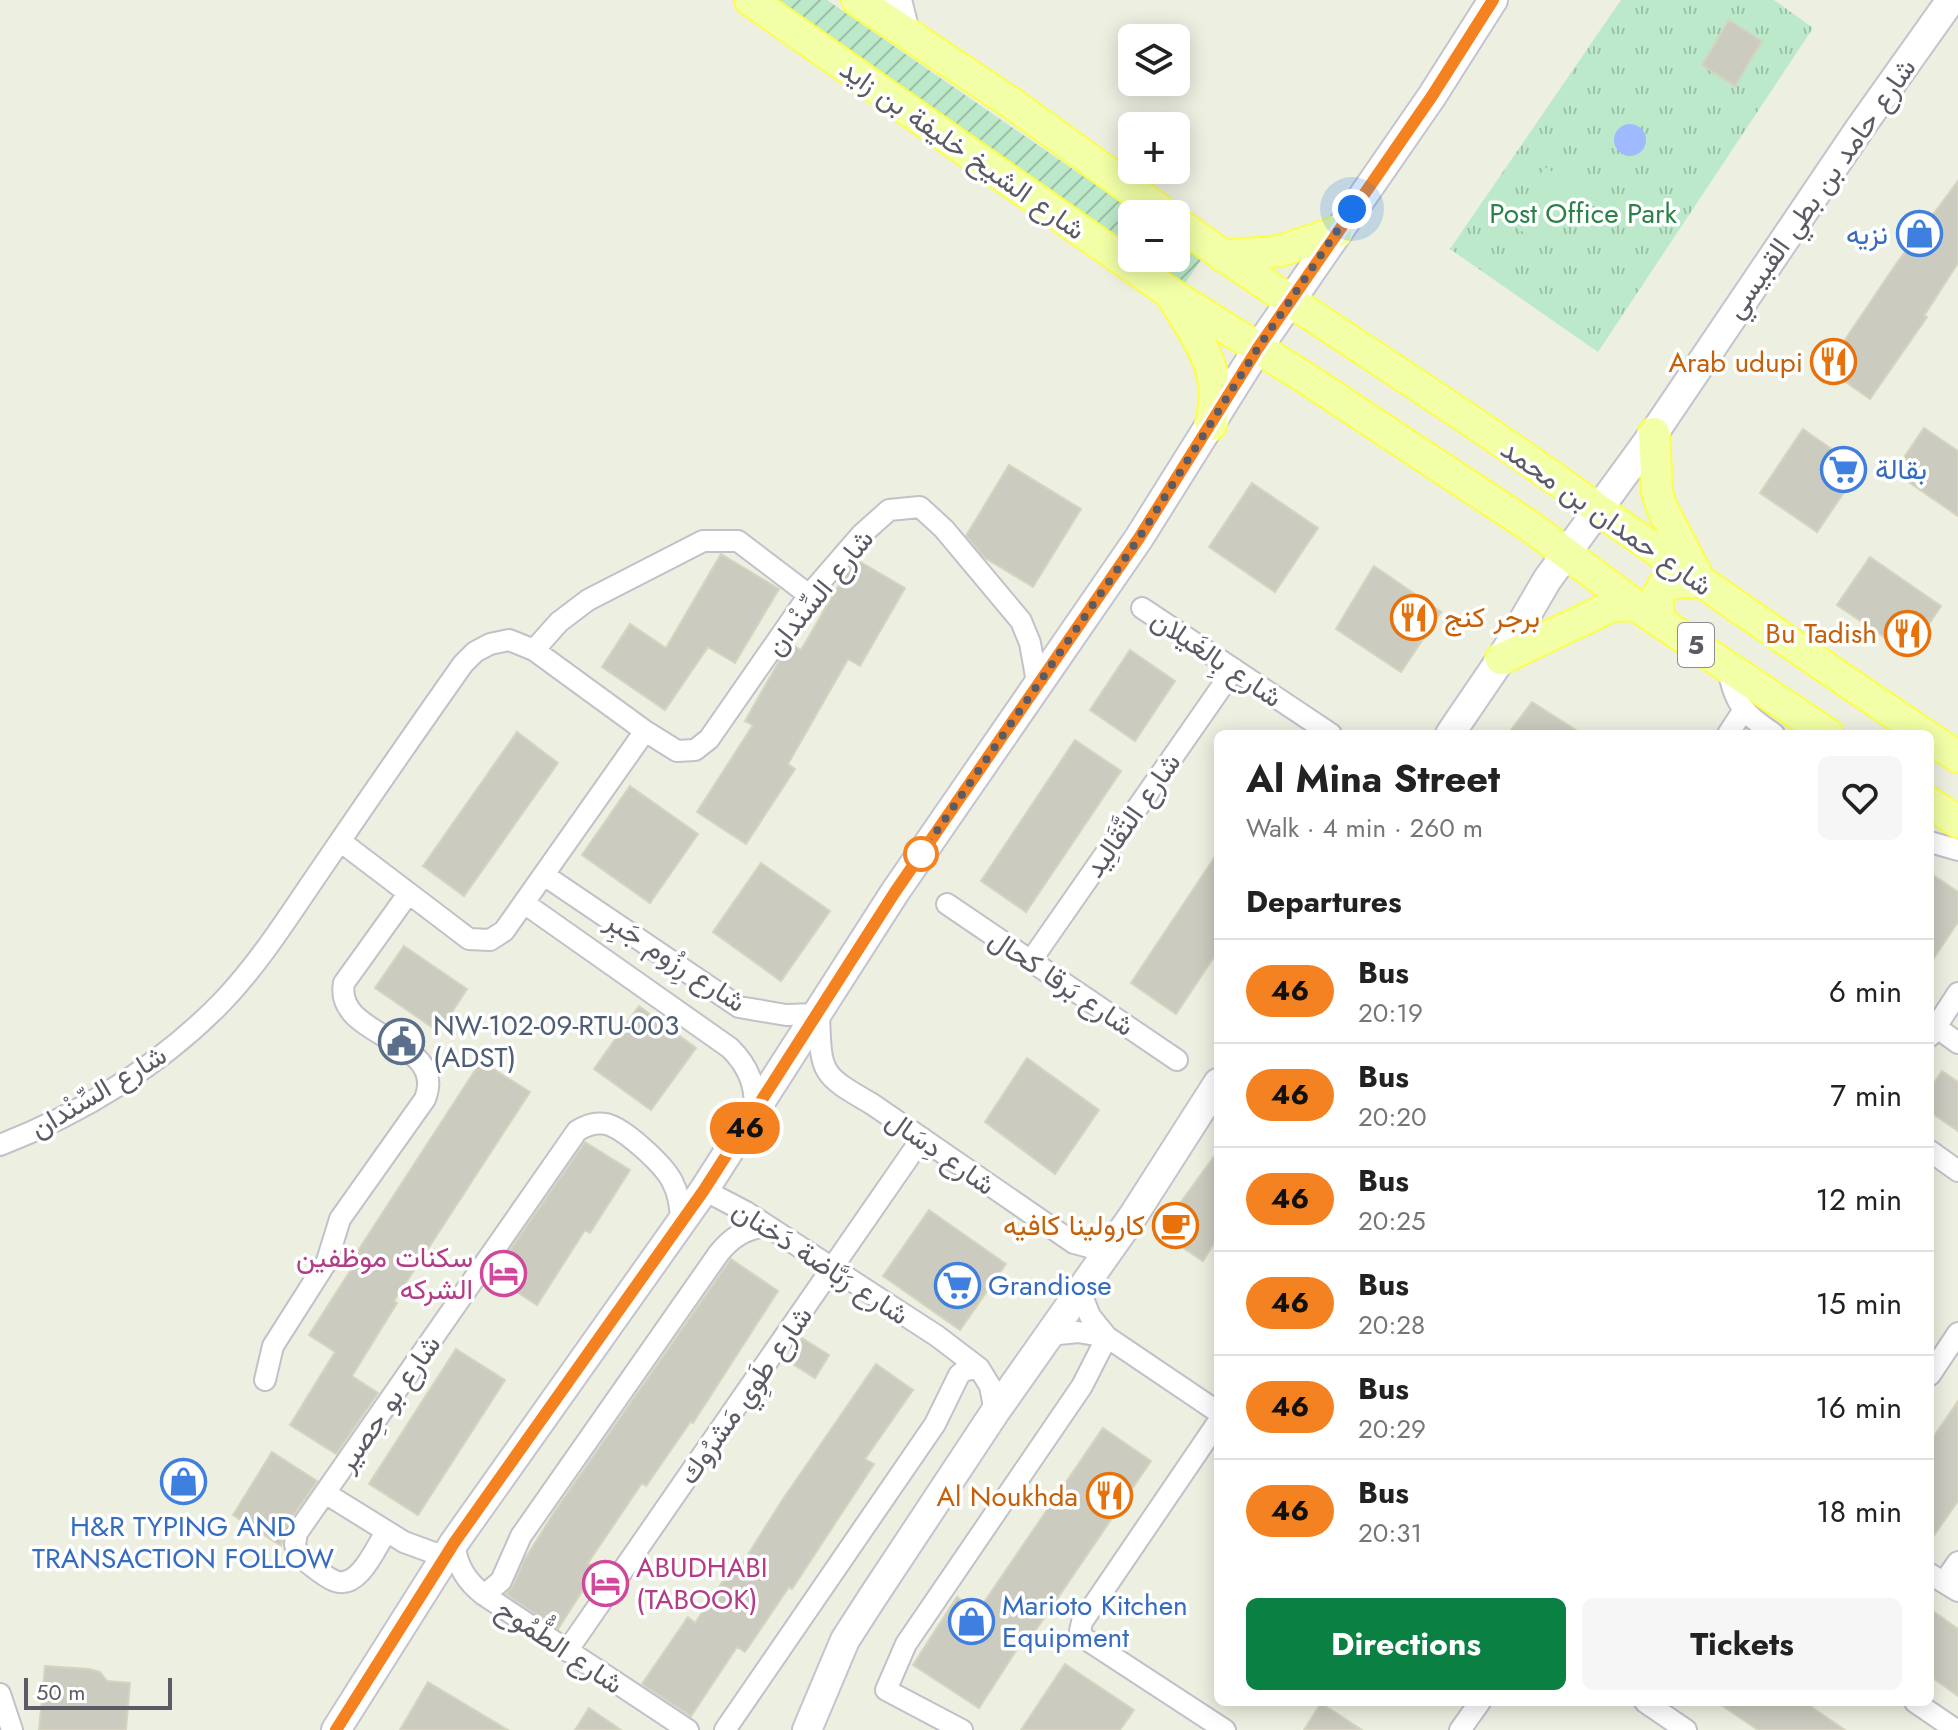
<!DOCTYPE html>
<html lang="en">
<head>
<meta charset="utf-8">
<style>
	body { margin:0; font-family:Jost,Vazirmatn,sans-serif; background:#f6f6f6; color:#222; height:100vh; display:flex; flex-direction:column; font-size:30px; white-space:nowrap }
	* { box-sizing:border-box; margin:0 }
	p { font-size:26px; color:#767676 }
	.icon { flex:none; width:44px; height:44px; fill:none; stroke:currentColor; stroke-width:2; stroke-linecap:round; stroke-linejoin:round }
	.map { position:relative; flex:1; overflow:hidden }
	.side { position:absolute; left:1214px; top:730px; width:720px; height:976px; display:flex; flex-direction:column; background:#fff; border-radius:12px; box-shadow:0 4px 20px #0003 }
	.side>* { flex:none }
	.badge { padding:0 16px; border-radius:26px; font-size:28px; line-height:52px }
	.buttons { position:absolute; left:1118px; top:24px; display:grid; gap:16px }
	.buttons a { display:grid; place-items:center; width:72px; height:72px; border-radius:12px; background:#fff; box-shadow:0 4px 20px #0003; font-size:40px }
	.scale { position:absolute; left:24px; bottom:20px; width:148px; box-sizing:border-box; padding-left:8px; border:4px solid #5a5b64; border-top:0; font-size:22px; line-height:28px; white-space:nowrap; color:#5a5b64; -webkit-text-stroke:6px #fff; paint-order:stroke }
	.you { position:absolute; width:40px; height:40px; margin:-20px; border:6px solid #fff; border-radius:50%; background:#1a73e8; box-shadow:0 0 0 12px #1a73e833 }
	.map>.badge { position:absolute; translate:-50% -50%; box-shadow:0 0 0 4px #fff }
	h2 { padding:0 32px; font-size:30px; line-height:72px }
	.round { display:grid; place-items:center; flex:none; width:84px; height:84px; border-radius:12px; background:#f6f6f6 }
	.summary { display:flex; align-items:center; justify-content:space-between; height:136px; padding:0 32px }
	h1 { font-size:38px; font-weight:700; line-height:60px }
	.button { display:flex; gap:16px; margin-top:auto; padding:16px 32px }
	.button a { flex:1; height:92px; border-radius:12px; background:#0b8043; color:#fff; font-size:32px; font-weight:700; line-height:92px; text-align:center }
	.button a+a { background:#f6f6f6; color:#222 }
	ul { padding:0; list-style:none }
	li { display:flex; align-items:center; gap:24px; height:104px; padding:0 32px; border-top:2px solid #e0e0e0 }
	li div { flex:1 }
	li b { display:block; font-size:30px }
	li em { font-style:normal }
	li .badge { min-width:88px; font-weight:700; text-align:center }
	.map>svg:first-child { display:block }
</style>
</head>
<body>
<div class="map">
<svg width="1958" height="1730" viewBox="0 0 1958 1730">
	<defs>
		<pattern id="park-tufts" width="24" height="20" patternUnits="userSpaceOnUse" patternTransform="scale(2)"><rect width="24" height="20" fill="#bbe9c9"/><path d="M3 7l-1-3M5 7V3M7 7l1-3M15 17l-1-3M17 17v-4M19 17l1-3" fill="none" stroke="#9bc0a7"/></pattern>
		<pattern id="garden-furrows" width="10" height="10" patternUnits="userSpaceOnUse" patternTransform="scale(2)"><rect width="10" height="10" fill="#bbe9c9"/><path d="M-1 1l2-2M0 10L10 0M9 11l2-2" fill="none" stroke="#9bc0a7"/></pattern>
	</defs>
	<rect width="100%" height="100%" fill="#edefe1"/>
	<path fill="url(#park-tufts)" d="M 1621,0 L 1774,0 L 1813,28 L 1598,352 L 1450,249 Z"/>
	<path fill="url(#garden-furrows)" d="M 774,0 L 827,0 L 1138,214 L 1132,214 L 1132,246 Z
		M 1176,239 L 1203,257 L 1185,283 L 1149,258 L 1176,258 Z"/>
	<path fill="#bbe9c9" d="M 1545,167 L 1579,188 L 1542,245 L 1510,223 Z"/>
	<path fill="#a1b9ff" d="M1614 140a16 16 0 1 1 32 0a16 16 0 1 1-32 0Z"/>
	<path fill="#cccbc0" stroke="#d4d4bf" stroke-width="2" d="M 1729,20 L 1762,41 L 1735,86 L 1702,65 Z
		M 1958,181 L 1958,263 L 1924,316 L 1927,317 L 1870,399 L 1826,368 L 1896,264 Z
		M 1924,428 L 1958,451 L 1958,516 L 1894,472 Z
		M 1803,429 L 1860,469 L 1817,532 L 1760,493 Z
		M 1009,465 L 1081,509 L 1033,587 L 985,558 L 966,536 Z
		M 1252,483 L 1318,528 L 1275,592 L 1209,547 Z
		M 721,554 L 779,589 L 735,663 L 708,647 L 665,710 L 602,667 L 630,624 L 666,648 Z
		M 1870,557 L 1941,606 L 1909,654 L 1837,605 Z
		M 857,560 L 905,588 L 860,666 L 848,659 L 788,764 L 795,769 L 746,844 L 697,812 L 753,725 L 745,721 L 782,656 L 791,644 L 801,650 L 847,571 Z
		M 1374,566 L 1441,612 L 1401,672 L 1336,629 Z
		M 1130,650 L 1175,681 L 1135,741 L 1090,710 Z
		M 1532,702 L 1582,734 L 1508,734 Z
		M 517,732 L 558,763 L 464,896 L 423,866 Z
		M 1075,740 L 1121,771 L 1026,912 L 981,881 Z
		M 630,786 L 698,834 L 650,903 L 582,855 Z
		M 1218,852 L 1218,951 L 1176,1014 L 1131,983 Z
		M 761,863 L 830,911 L 781,981 L 713,932 Z
		M 1930,873 L 1958,892 L 1958,922 L 1930,964 Z
		M 404,946 L 467,989 L 439,1032 L 375,988 Z
		M 639,1006 L 696,1048 L 651,1110 L 594,1069 Z
		M 1027,1058 L 1099,1110 L 1055,1174 L 985,1122 Z
		M 481,1061 L 530,1092 L 394,1301 L 397,1303 L 352,1376 L 378,1393 L 336,1454 L 290,1425 L 335,1352 L 309,1335 L 352,1268 L 348,1266 Z
		M 1942,1071 L 1958,1082 L 1958,1131 L 1930,1112 L 1930,1089 Z
		M 585,1142 L 630,1170 L 590,1233 L 585,1230 L 537,1305 L 492,1276 Z
		M 1218,1151 L 1218,1237 L 1203,1261 L 1159,1232 Z
		M 929,1210 L 1006,1264 L 960,1330 L 883,1276 Z
		M 731,1259 L 778,1291 L 693,1423 L 691,1421 L 646,1486 L 642,1483 L 588,1563 L 597,1568 L 558,1629 L 506,1594 L 513,1586 L 523,1562 L 555,1511 Z
		M 802,1338 L 829,1355 L 815,1378 L 788,1361 Z
		M 456,1349 L 505,1380 L 418,1515 L 369,1484 Z
		M 876,1364 L 913,1390 L 865,1459 L 874,1464 L 792,1589 L 789,1587 L 745,1652 L 737,1647 L 691,1716 L 642,1684 L 688,1617 L 695,1623 L 737,1560 L 742,1564 L 781,1502 Z
		M 1958,1401 L 1958,1501 L 1930,1541 L 1930,1442 Z
		M 1103,1428 L 1151,1461 L 1027,1643 L 1023,1640 L 979,1708 L 913,1665 L 957,1597 L 978,1611 Z
		M 272,1452 L 317,1481 L 286,1526 L 281,1546 L 233,1515 Z
		M 1930,1609 L 1958,1629 L 1958,1696 L 1930,1676 Z
		M 1065,1664 L 1134,1710 L 1120,1730 L 1021,1730 Z
		M 45,1666 L 89,1669 L 100,1672 L 107,1681 L 130,1683 L 126,1730 L 39,1730 Z
		M 428,1682 L 508,1730 L 400,1730 Z
		M 1717,1702 L 1804,1702 L 1845,1730 L 1758,1730 Z
		M 1321,1703 L 1362,1730 L 1304,1730 Z
		M 589,1708 L 621,1730 L 575,1730 Z"/>
	<g fill="none" stroke-linecap="round" stroke-linejoin="round">
		<defs>
			<path id="minor" d="M 1142,608 L 1331,734
				M 534,650 L 559,622 L 588,600 L 703,541 L 738,541 L 809,595
				M 1728,666 C 1733,703 1744,714 1774,734
				M 1728,734 L 1743,711
				M 340,841 L 469,939 L 490,940 L 504,931 L 645,731
				M 1930,842 L 1958,850
				M 544,875 L 739,1007 L 786,1015 L 819,1014 C 821,1074 820,1074 872,1104 L 1074,1243 L 1093,1248 L 1112,1245
				M 524,903 L 730,1048 C 749,1067 756,1086 755,1112
				M 947,904 L 1177,1060
				M 1030,962 L 1234,669
				M 1936,1027 L 1958,1043
				M 1930,1036 L 1958,993
				M 0,1145 C 82,1113 161,1065 223,1001 C 261,961 290,914 321,869 C 368,800 415,732 463,664 L 475,652 L 490,644 L 509,640 L 534,650 L 645,731 L 677,751 L 695,750 L 709,739 L 809,595 L 861,535 L 889,510 L 920,507 L 944,529 L 1021,621 L 1030,643 L 1037,682
				M 1930,1151 L 1958,1171
				M 704,1190 L 746,1212 L 937,1336 L 979,1368 L 990,1386 L 995,1412
				M 1080,1291 L 1090,1316 L 1107,1337 L 1218,1412
				M 1049,1335 L 1078,1332 L 1107,1337
				M 1930,1375 L 1958,1333
				M 265,1380 L 273,1346 L 327,1261 L 340,1219 L 425,1099 C 449,1038 333,1039 344,983 L 408,894
				M 1218,1422 L 1082,1622 L 1080,1631 L 1084,1638 L 1225,1730
				M 325,1493 L 404,1542 L 445,1557
				M 386,1532 C 376,1547 359,1590 335,1581 C 322,1576 310,1563 298,1556 L 295,1544 L 297,1533 L 577,1131 C 586,1125 595,1122 606,1124 C 624,1128 663,1164 672,1181 C 679,1194 681,1208 681,1223
				M 454,1543 C 457,1566 466,1581 484,1595 L 688,1730
				M 1930,1574 L 1958,1591
				M 1944,1582 L 1958,1562
				M 484,1595 L 501,1581 L 521,1536 L 719,1253 C 732,1237 745,1229 766,1226
				M 567,1651 L 922,1138
				M 0,1694 L 12,1730
				M 1645,1702 L 1686,1730
				M 1915,1702 L 1956,1730
				M 725,1730 L 935,1424 L 959,1375 L 965,1370 L 979,1368
				M 962,1730 L 886,1690 L 906,1644 L 1082,1386 L 1107,1337
				M 1460,1730 L 1480,1702"/>
			<path id="secondary" d="M 897,0 L 905,32
				M 1450,734 L 1501,659 L 1547,580 L 1654,433 L 1860,128 L 1951,0
				M 336,1730 L 454,1543 L 704,1190 L 895,892 L 1139,538 L 1258,348 L 1432,96 L 1493,0
				M 807,1730 L 845,1640 L 872,1598 L 995,1412 L 1133,1216 L 1218,1083"/>
			<path id="primary" d="M 750,0 L 1170,293 L 1307,379 L 1531,527 L 1635,605 L 1828,734
				M 857,0 L 1013,104 L 1165,214
				M 1176,222 C 1302,313 1435,393 1561,483 C 1681,568 1802,652 1924,734
				M 1222,256 L 1280,251 L 1336,232
				M 1171,295 C 1188,323 1215,359 1215,394 C 1215,404 1212,415 1211,425
				M 1654,433 L 1657,492 L 1662,508 L 1696,573
				M 1660,622 L 1657,597 L 1662,587 L 1678,582 L 1701,582
				M 1501,659 L 1612,606 L 1635,605
				M 1930,738 L 1958,757
				M 1930,803 L 1958,822"/>
		</defs>
		<use href="#minor" stroke="#c0c1c9" stroke-width="24"/>
		<use href="#secondary" stroke="#c3c4ce" stroke-width="32"/>
		<use href="#primary" stroke="#fbff4a" stroke-width="34"/>
		<use href="#minor" stroke="#fff" stroke-width="20"/>
		<use href="#secondary" stroke="#fff" stroke-width="28"/>
		<use href="#primary" stroke="#f2ffa6" stroke-width="30"/>
	</g>
	<g fill="none" stroke-linecap="round" stroke-linejoin="round">
		<defs>
			<path id="line" d="M 336,1730 L 454,1543 L 704,1190 L 895,892 L 1139,538 L 1258,348 L 1432,96 L 1493,0"/>
		</defs>
		<use href="#line" stroke="#fff" stroke-width="18"/>
		<use href="#line" stroke="#f58220" stroke-width="12"/>
		<path stroke="#5a5b64" stroke-width="8" stroke-dasharray="0 14.4" d="M 921,854 L 1139,538 L 1258,348 L 1352,209"/>
	</g>
	<defs>
		<symbol id="shop-ring" viewBox="-11 -11 22 22"><circle r="9.5" fill="#fff" stroke="#3f7fe0" stroke-width="1.5"/><path d="M-5-2.5h2.3a2.7 3.5 0 0 1 5.4 0H5L5.5 6h-11ZM-1.5-2.5h3a1.5 2.3 0 0 0-3 0Z" fill="#3f7fe0"/></symbol>
		<symbol id="restaurant-ring" viewBox="-11 -11 22 22"><circle r="9.5" fill="#fff" stroke="#e8710a" stroke-width="1.5"/><path d="M-5-6h1v4h1v-4h1v4h1v-4h1v5L-1.5 .5V6h-2V.5L-5-1ZM5-6V6H3V1.5H1.5Q1.5-4 5-6Z" fill="#e8710a"/></symbol>
		<symbol id="supermarket-ring" viewBox="-11 -11 22 22"><circle r="9.5" fill="#fff" stroke="#3f7fe0" stroke-width="1.5"/><path d="M-6-5.5h2.5l.6 2H6L4.5 2H-2.5L-4.4-4H-6ZM-1.5 3.2a1.3 1.3 0 1 0 .1 0ZM3 3.2a1.3 1.3 0 1 0 .1 0Z" fill="#3f7fe0"/></symbol>
		<symbol id="civic-ring" viewBox="-11 -11 22 22"><circle r="9.5" fill="#fff" stroke="#5c6f8a" stroke-width="1.5"/><path d="M-.6-6.5H3V-4.5H.6V-3L4-1V1h2V6H-6V1h2V-1L-.6-3ZM-1.2 2.5V6h2.4V2.5Z" fill="#5c6f8a"/></symbol>
		<symbol id="cafe-ring" viewBox="-11 -11 22 22"><circle r="9.5" fill="#fff" stroke="#e8710a" stroke-width="1.5"/><path d="M-5.5-4.5H6V0H3Q3 3.5 0 3.5H-2.5Q-5.5 3.5-5.5 0ZM3-3.2v2h1.7v-2ZM-6 4.5H4V6H-6Z" fill="#e8710a"/></symbol>
		<symbol id="hotel-ring" viewBox="-11 -11 22 22"><circle r="9.5" fill="#fff" stroke="#d1479c" stroke-width="1.5"/><path d="M-6-4.5h1.5V1H6V5H4.5V3h-9V5H-6ZM-4 0a1.8 1.8 0 1 1 3.6 0ZM.5 0V-2.5h3Q6-2.5 6 0Z" fill="#d1479c"/></symbol>
	</defs>
	<g fill-rule="evenodd">
		<use href="#shop-ring" x="1894" y="208" width="51" height="51"/>
		<use href="#restaurant-ring" x="1808" y="336" width="51" height="51"/>
		<use href="#supermarket-ring" x="1818" y="444" width="51" height="51"/>
		<use href="#restaurant-ring" x="1388" y="592" width="51" height="51"/>
		<use href="#restaurant-ring" x="1882" y="608" width="51" height="51"/>
		<use href="#civic-ring" x="376" y="1016" width="51" height="51"/>
		<use href="#cafe-ring" x="1150" y="1200" width="51" height="51"/>
		<use href="#hotel-ring" x="478" y="1248" width="51" height="51"/>
		<use href="#supermarket-ring" x="932" y="1260" width="51" height="51"/>
		<use href="#shop-ring" x="158" y="1456" width="51" height="51"/>
		<use href="#restaurant-ring" x="1084" y="1470" width="51" height="51"/>
		<use href="#hotel-ring" x="580" y="1558" width="51" height="51"/>
		<use href="#shop-ring" x="946" y="1596" width="51" height="51"/>
	</g>
	<circle fill="#fff" stroke="#f58220" stroke-width="4" cx="921" cy="854" r="16"/>
	<g text-anchor="middle" stroke-width="7" stroke-linejoin="round" paint-order="stroke">
		<rect fill="#fff" stroke="#8c8c92" stroke-width="2" x="1678" y="623" width="36" height="44" rx="6"/>
		<g font-size="26" font-weight="bold" fill="#5a5b64">
			<text x="1696" y="654">5</text>
		</g>
		<g font-size="28" fill="#5a5b64" stroke="#fff">
			<text transform="translate(963 149) rotate(35)" y="10">شارع الشيخ خليفة بن زايد</text>
			<text transform="translate(1820 188) rotate(-55)" y="10">شارع حامد بن بطي القبيسي</text>
			<text transform="translate(1607 517) rotate(35)" y="10">شارع حمدان بن محمد</text>
			<text transform="translate(819 592) rotate(-51)" y="10">شارع السِّنْدان</text>
			<text transform="translate(1217 658) rotate(34)" y="10">شارع بِالغَيلان</text>
			<text transform="translate(1132 815) rotate(-55)" y="10">شارع التَّقَالِيد</text>
			<text transform="translate(676 961) rotate(33)" y="10">شارع رِزُوم جَبِر</text>
			<text transform="translate(1062 982) rotate(34)" y="10">شارع بَرقا كحال</text>
			<text transform="translate(98 1091) rotate(-31)" y="10">شارع السِّنْدان</text>
			<text transform="translate(941 1152) rotate(35)" y="10">شارع دِسَال</text>
			<text transform="translate(821 1262) rotate(33)" y="10">شارع رَبَّاضة دَخنان</text>
			<text transform="translate(745 1395) rotate(-55)" y="10">شارع طَوِي مَشرُوك</text>
			<text transform="translate(388 1403) rotate(-55)" y="10">شارع بو حِصير</text>
			<text transform="translate(560 1646) rotate(34)" y="10">شارع الطُّمُوح</text>
		</g>
		<g font-size="28" fill="#2a824a" stroke="#fff">
			<text x="1583" y="223">Post Office Park</text>
		</g>
		<g font-size="28" fill="#366cbe" stroke="#fff" text-anchor="start">
			<text x="1888" y="244" text-anchor="end">نزيه</text>
			<text x="1875" y="479">بقالة</text>
			<text x="988" y="1295">Grandiose</text>
			<text x="183" y="1536" text-anchor="middle">H&amp;R TYPING AND<tspan x="183" dy="32">TRANSACTION FOLLOW</tspan></text>
			<text x="1002" y="1615">Marioto Kitchen<tspan x="1002" dy="32">Equipment</tspan></text>
		</g>
		<g font-size="28" fill="#c56008" stroke="#fff" text-anchor="end">
			<text x="1803" y="372">Arab udupi</text>
			<text x="1444" y="627" text-anchor="start">برجر كنج</text>
			<text x="1877" y="643">Bu Tadish</text>
			<text x="1145" y="1235">كارولينا كافيه</text>
			<text x="1078" y="1506">Al Noukhda</text>
		</g>
		<g font-size="28" fill="#4e5e75" stroke="#fff" text-anchor="start">
			<text x="433" y="1035">NW-102-09-RTU-003<tspan x="433" dy="32">(ADST)</tspan></text>
		</g>
		<g font-size="28" fill="#b23c85" stroke="#fff" text-anchor="end">
			<text x="473" y="1267">سكنات موظفين<tspan x="473" dy="32">الشركه</tspan></text>
			<text x="636" y="1577" text-anchor="start">ABUDHABI<tspan x="636" dy="32">(TABOOK)</tspan></text>
		</g>
	</g>
</svg>
<div class="buttons">
<a><svg class="icon" aria-label="layers" viewBox="0 0 24 24"><path d="M12 4l9 5-9 5-9-5zM3 14l9 5 9-5"/></svg></a>
<a>+</a>
<a>−</a>
</div>
<div class="scale">50 m</div>
<div class="you" style="left:1352px;top:209px"></div>
<b class="badge" style="left:745px;top:1128px;background:#f58220;color:#111">46</b>
<section class="side">
<div class="summary"><div><h1>Al Mina Street</h1><p>Walk · 4 min · 260 m</p></div><a class="round"><svg class="icon" aria-label="heart" viewBox="0 0 24 24"><path d="M12 20l-8-8c-3-5 5-10 8-4 3-6 11-1 8 4z"/></svg></a></div>
<h2>Departures</h2>
<ul>
<li><span class="badge" style="background:#f58220;color:#111">46</span><div><b>Bus</b><p>20:19</p></div><em>6 min</em></li>
<li><span class="badge" style="background:#f58220;color:#111">46</span><div><b>Bus</b><p>20:20</p></div><em>7 min</em></li>
<li><span class="badge" style="background:#f58220;color:#111">46</span><div><b>Bus</b><p>20:25</p></div><em>12 min</em></li>
<li><span class="badge" style="background:#f58220;color:#111">46</span><div><b>Bus</b><p>20:28</p></div><em>15 min</em></li>
<li><span class="badge" style="background:#f58220;color:#111">46</span><div><b>Bus</b><p>20:29</p></div><em>16 min</em></li>
<li><span class="badge" style="background:#f58220;color:#111">46</span><div><b>Bus</b><p>20:31</p></div><em>18 min</em></li>
</ul>
<div class="button"><a>Directions</a><a>Tickets</a></div>
</section>
</div>
</body>
</html>
